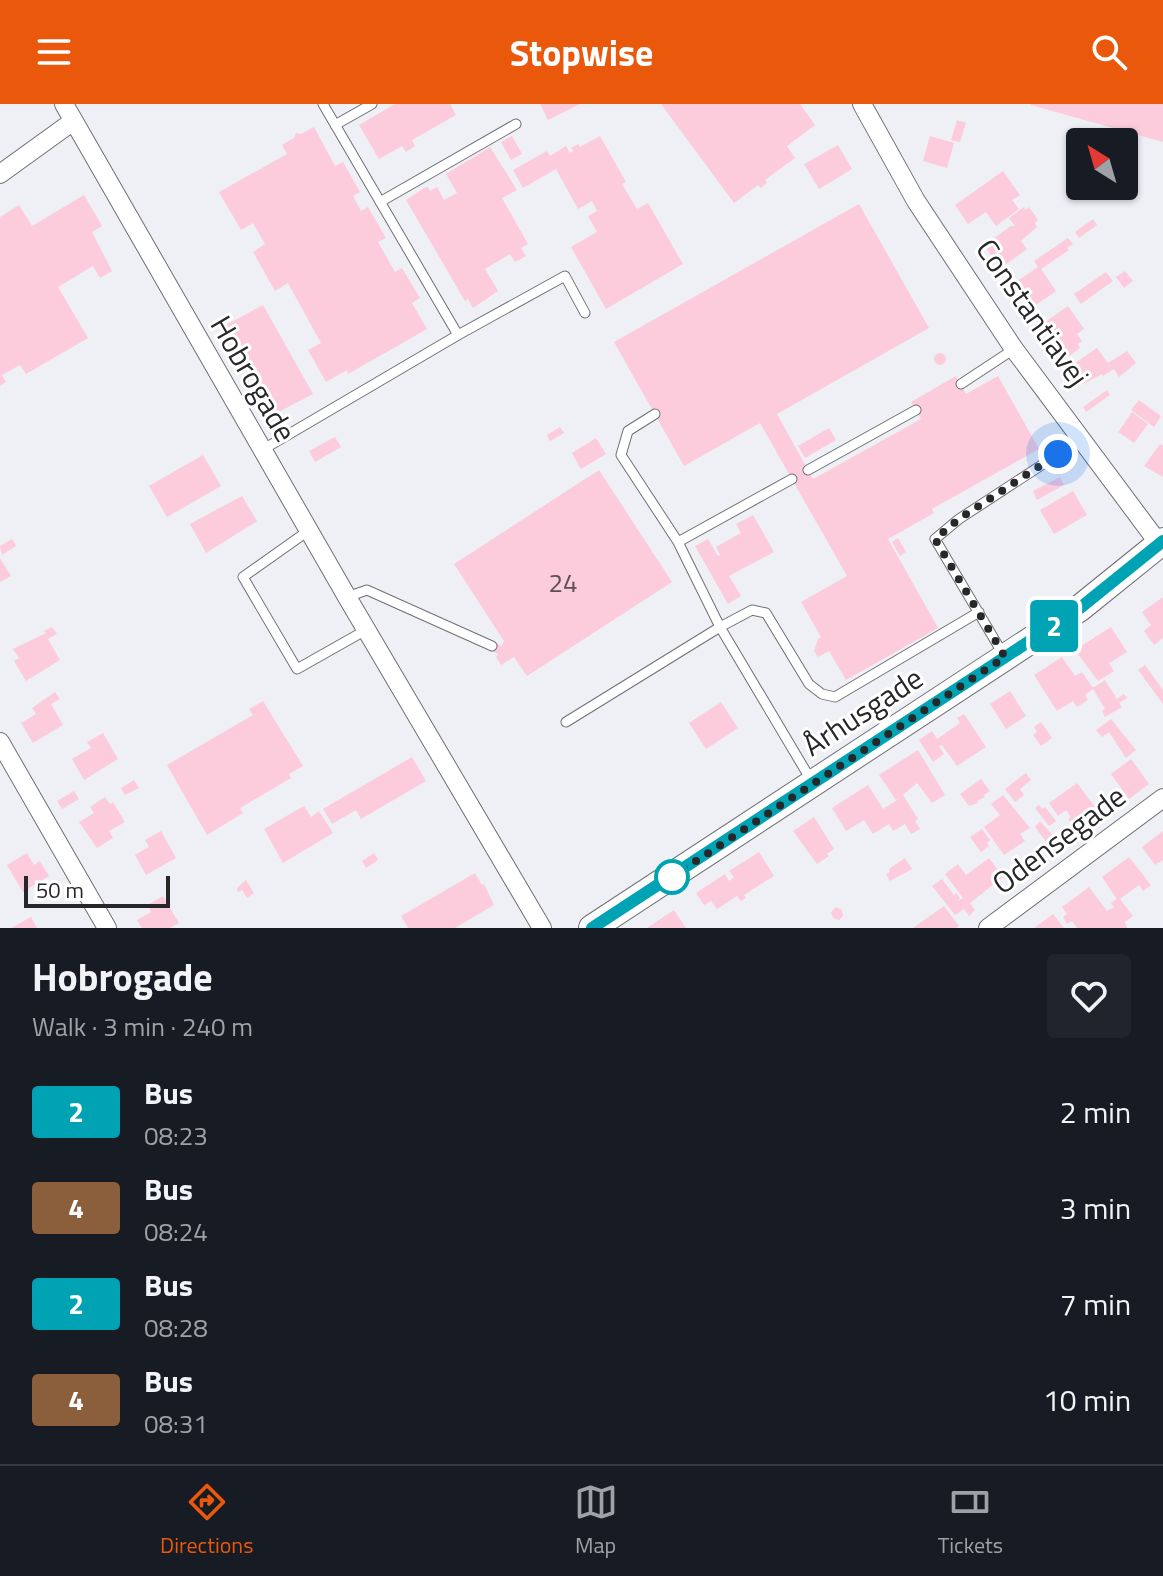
<!DOCTYPE html>
<html lang="en">
<head>
<meta charset="utf-8">
<style>
	body { margin:0; font-family:"Titillium Web",sans-serif; background:#20242c; color:#f1f3f6; height:100vh; display:flex; flex-direction:column; font-size:30px; white-space:nowrap }
	* { box-sizing:border-box; margin:0 }
	p { font-size:26px; color:#9ea1a6 }
	.icon { flex:none; width:44px; height:44px; fill:none; stroke:currentColor; stroke-width:2; stroke-linecap:round; stroke-linejoin:round }
	.map { position:relative; height:824px; overflow:hidden }
	.side { display:flex; flex-direction:column; background:#171b24; flex:1 }
	.side>* { flex:none }
	.badge { padding:0 16px; border-radius:6px; font-size:28px; line-height:52px }
	.needle { width:52px; rotate:323deg }
	.tools { position:absolute; left:1066px; top:24px; display:grid; gap:16px }
	.tools a { display:grid; place-items:center; width:72px; height:72px; border-radius:8px; background:#171b24; box-shadow:0 2px 6px #0004; font-size:40px }
	.scale { position:absolute; left:24px; bottom:20px; width:146px; box-sizing:border-box; padding-left:8px; border:4px solid #272729; border-top:0; font-size:22px; line-height:28px; white-space:nowrap; color:#272729; -webkit-text-stroke:6px #fff; paint-order:stroke }
	.you { position:absolute; width:40px; height:40px; margin:-20px; border:6px solid #fff; border-radius:50%; background:#1a73e8; box-shadow:0 0 0 12px #1a73e833 }
	.map>.badge { position:absolute; translate:-50% -50%; box-shadow:0 0 0 4px #fff }
	.round { display:grid; place-items:center; flex:none; width:84px; height:84px; border-radius:8px; background:#20242c }
	.summary { display:flex; align-items:center; justify-content:space-between; height:136px; padding:0 32px }
	h1 { font-size:38px; font-weight:700; line-height:60px }
	ul { padding:0; list-style:none }
	li { display:flex; align-items:center; gap:24px; height:96px; padding:0 32px }
	li div { flex:1 }
	li b { display:block; font-size:30px }
	li em { font-style:normal }
	li .badge { min-width:88px; font-weight:700; text-align:center }
	header { display:flex; justify-content:space-between; align-items:center; height:104px; padding:0 32px; background:#ea580c; color:#fff; font-size:36px; font-weight:700 }
	.tabs { display:flex; justify-content:space-around; align-items:center; height:112px; border-top:2px solid #363941; background:#171b24; font-size:22px; color:#9ea1a6 }
	.tabs a { display:grid; justify-items:center; gap:4px }
	.tabs .active { color:#ea580c }
	.map>svg:first-child { display:block }
</style>
</head>
<body>
<header><svg class="icon" aria-label="menu" viewBox="0 0 24 24"><path d="M4 6h16M4 12h16M4 18h16"/></svg>Stopwise<svg class="icon" aria-label="search" viewBox="0 0 24 24"><circle cx="10" cy="10" r="6"/><path d="M15 15l6 6"/></svg></header>
<div class="map">
<svg width="1163" height="824" viewBox="0 0 1163 824">
	<rect width="100%" height="100%" fill="#eef0f5"/>
	<path fill="#fccbdc" d="M 395,0 L 450,0 L 456,11 L 412,36 L 415,42 L 406,48 L 402,42 L 379,55 L 359,21 Z
		M 540,0 L 580,0 L 548,16 Z
		M 661,0 L 800,0 L 815,21 L 787,42 L 795,54 L 765,76 L 767,79 L 761,84 L 758,81 L 734,99 Z
		M 1031,0 L 1163,0 L 1163,38 L 1031,1 Z
		M 957,16 L 966,19 L 960,38 L 951,36 Z
		M 314,23 L 335,62 L 343,58 L 360,88 L 353,92 L 361,107 L 368,103 L 386,134 L 378,138 L 395,168 L 402,164 L 420,194 L 412,199 L 427,225 L 348,270 L 347,266 L 326,278 L 308,246 L 321,239 L 288,179 L 275,187 L 253,148 L 265,140 L 253,119 L 241,126 L 219,88 L 287,50 L 282,41 L 294,34 L 296,29 L 301,30 Z
		M 512,32 L 522,50 L 511,56 L 501,38 Z
		M 600,32 L 626,78 L 622,80 L 637,105 L 648,99 L 683,160 L 606,205 L 571,143 L 597,128 L 588,112 L 597,107 L 592,97 L 578,105 L 556,65 L 523,84 L 513,66 L 547,47 L 550,52 L 566,42 L 570,49 L 573,47 L 571,44 L 578,40 L 580,43 Z
		M 930,32 L 954,39 L 947,64 L 923,57 Z
		M 838,41 L 852,65 L 819,85 L 804,60 Z
		M 490,43 L 517,86 L 502,94 L 528,140 L 521,144 L 526,152 L 515,158 L 510,150 L 485,165 L 498,187 L 473,204 L 468,195 L 465,197 L 406,96 L 424,84 L 428,83 L 430,87 L 437,83 L 444,96 L 457,89 L 446,70 Z
		M 1003,67 L 1020,91 L 1012,96 L 1019,105 L 996,122 L 986,108 L 968,120 L 955,101 Z
		M 84,91 L 102,122 L 92,128 L 112,167 L 100,174 L 93,162 L 58,183 L 88,234 L 26,270 L 20,261 L 2,271 L 6,278 L 0,282 L 0,113 L 19,101 L 32,122 Z
		M 859,100 L 929,224 L 777,310 L 813,375 L 921,315 L 911,298 L 956,272 L 966,290 L 998,272 L 1039,345 L 932,405 L 934,409 L 888,435 L 938,524 L 846,576 L 829,547 L 818,553 L 814,547 L 818,535 L 821,533 L 801,498 L 847,472 L 760,319 L 684,362 L 614,238 Z
		M 1024,103 L 1025,106 L 1029,103 L 1038,116 L 1035,119 L 1037,123 L 1021,137 L 1027,145 L 1005,161 L 1002,157 L 997,160 L 984,141 L 1011,122 L 1015,122 L 1009,114 Z
		M 1093,115 L 1097,121 L 1079,134 L 1075,128 Z
		M 1068,134 L 1073,140 L 1067,144 L 1069,146 L 1041,165 L 1056,187 L 1030,205 L 1013,180 L 1038,163 L 1034,157 Z
		M 1125,167 L 1133,177 L 1124,184 L 1116,173 Z
		M 1106,168 L 1113,177 L 1081,200 L 1074,190 Z
		M 263,201 L 313,290 L 273,311 L 224,222 Z
		M 1068,202 L 1084,225 L 1077,230 L 1082,237 L 1078,240 L 1080,244 L 1068,253 L 1065,249 L 1062,251 L 1041,221 Z
		M 1097,244 L 1108,259 L 1127,247 L 1136,259 L 1119,273 L 1114,265 L 1103,272 L 1102,270 L 1083,280 L 1071,262 Z
		M934 255a6 6 0 1 1 12 0a6 6 0 1 1-12 0Z
		M 1107,286 L 1110,291 L 1086,308 L 1083,303 Z
		M 1139,296 L 1161,312 L 1154,323 L 1131,306 Z
		M 1132,308 L 1148,320 L 1134,339 L 1118,328 Z
		M 560,323 L 564,329 L 550,337 L 547,331 Z
		M 829,324 L 836,336 L 805,354 L 798,342 Z
		M 335,333 L 341,343 L 315,358 L 309,347 Z
		M 596,334 L 606,350 L 581,365 L 572,349 Z
		M 1160,340 L 1163,342 L 1163,373 L 1144,362 Z
		M 203,351 L 221,382 L 167,413 L 149,382 Z
		M 599,366 L 672,478 L 527,572 L 514,553 L 501,561 L 496,553 L 498,550 L 490,546 L 494,538 L 502,542 L 504,537 L 454,460 Z
		M 1060,373 L 1064,381 L 1037,396 L 1033,387 Z
		M 1073,387 L 1087,411 L 1054,430 L 1040,406 Z
		M 242,392 L 257,417 L 206,449 L 190,420 Z
		M 753,411 L 774,448 L 729,472 L 741,492 L 728,500 L 695,442 L 708,435 L 718,452 L 720,451 L 716,443 L 741,429 L 736,420 Z
		M 898,434 L 906,448 L 900,452 L 892,438 Z
		M 12,435 L 16,442 L 2,451 L 0,442 Z
		M 0,454 L 11,472 L 0,478 Z
		M 1163,493 L 1163,534 L 1154,541 L 1144,527 L 1151,521 L 1142,508 Z
		M 52,523 L 57,530 L 48,535 L 60,556 L 26,577 L 14,557 L 19,554 L 13,545 L 46,529 L 44,527 Z
		M 1111,523 L 1127,548 L 1109,559 L 1114,567 L 1098,577 L 1075,546 Z
		M 1062,553 L 1075,572 L 1082,568 L 1093,584 L 1105,576 L 1117,595 L 1124,590 L 1127,594 L 1119,599 L 1122,603 L 1105,613 L 1102,607 L 1105,605 L 1093,585 L 1085,591 L 1088,596 L 1077,603 L 1073,597 L 1057,607 L 1034,571 Z
		M 1145,561 L 1163,586 L 1163,600 L 1138,566 Z
		M 1010,587 L 1026,612 L 1006,625 L 990,600 Z
		M 55,588 L 60,595 L 51,600 L 63,621 L 33,639 L 21,619 L 36,610 L 32,604 Z
		M 263,597 L 303,662 L 289,670 L 291,674 L 240,704 L 243,709 L 207,731 L 167,661 L 253,611 L 249,605 Z
		M 721,598 L 738,624 L 706,645 L 689,619 Z
		M 964,610 L 986,643 L 957,662 L 942,641 L 939,642 L 944,650 L 933,658 L 919,636 L 932,627 L 937,635 L 960,619 L 957,614 Z
		M 1111,615 L 1136,646 L 1126,654 L 1109,628 L 1102,633 L 1096,626 Z
		M 1041,618 L 1052,634 L 1041,642 L 1033,631 L 1037,628 L 1034,623 Z
		M 103,629 L 118,655 L 84,676 L 72,655 L 91,644 L 87,638 Z
		M 918,646 L 945,691 L 932,699 L 917,679 L 903,691 L 918,715 L 915,717 L 920,725 L 911,730 L 905,720 L 893,727 L 889,720 L 873,730 L 864,716 L 846,727 L 832,704 L 868,681 L 883,705 L 900,694 L 896,696 L 879,671 Z
		M 412,653 L 426,677 L 361,715 L 356,706 L 332,720 L 323,705 Z
		M 1131,655 L 1149,680 L 1129,695 L 1111,670 Z
		M 1026,669 L 1031,676 L 1020,685 L 1024,691 L 1015,698 L 1005,685 Z
		M 981,675 L 990,687 L 984,691 L 985,693 L 977,697 L 978,699 L 969,702 L 960,690 Z
		M 134,676 L 139,684 L 125,691 L 121,684 Z
		M 1077,679 L 1101,711 L 1080,727 L 1068,715 L 1071,713 L 1066,706 L 1058,712 L 1049,699 Z
		M 74,687 L 79,695 L 62,705 L 57,697 Z
		M 1003,691 L 1030,724 L 1020,730 L 1025,737 L 1004,751 L 984,723 L 1000,711 L 991,700 Z
		M 105,693 L 110,700 L 113,698 L 125,718 L 109,727 L 113,734 L 97,744 L 79,718 L 94,709 L 90,703 Z
		M 1039,701 L 1042,705 L 1045,703 L 1056,717 L 1049,722 L 1035,704 Z
		M 304,702 L 311,713 L 319,707 L 333,729 L 283,759 L 264,725 Z
		M 814,713 L 834,745 L 827,750 L 829,752 L 817,760 L 793,727 Z
		M 1040,717 L 1055,734 L 1048,740 L 1035,723 Z
		M 982,725 L 990,736 L 987,739 L 989,742 L 981,748 L 970,733 Z
		M 161,727 L 176,754 L 146,771 L 135,751 L 149,743 L 145,736 Z
		M 1163,727 L 1163,756 L 1155,761 L 1142,743 Z
		M 759,748 L 774,772 L 744,791 L 746,794 L 741,797 L 737,792 L 717,805 L 711,797 L 704,801 L 696,789 L 725,770 L 729,777 L 734,773 L 729,767 Z
		M 27,749 L 34,761 L 40,757 L 49,772 L 23,788 L 7,761 Z
		M 374,749 L 378,756 L 366,764 L 362,757 Z
		M 1129,753 L 1151,781 L 1143,787 L 1139,781 L 1120,795 L 1133,812 L 1125,818 L 1127,824 L 1077,824 L 1072,817 L 1067,820 L 1063,813 L 1067,810 L 1062,803 L 1089,783 L 1107,807 L 1114,803 L 1111,799 L 1117,795 L 1102,773 Z
		M 905,754 L 912,765 L 890,777 L 886,770 L 890,768 L 889,765 Z
		M 989,754 L 1003,773 L 970,799 L 975,806 L 969,812 L 964,805 L 955,811 L 932,782 L 942,775 L 954,791 L 956,789 L 960,794 L 958,797 L 963,794 L 945,770 L 958,760 L 966,771 Z
		M 475,769 L 482,781 L 484,780 L 494,801 L 455,824 L 408,824 L 401,812 Z
		M 246,776 L 254,789 L 247,794 L 242,786 L 238,788 L 237,784 Z
		M 163,792 L 179,819 L 170,824 L 142,824 L 137,816 L 151,808 L 148,801 Z
		M 944,802 L 959,822 L 956,824 L 913,824 Z
		M 836,803 L 842,806 L 843,812 L 839,816 L 833,814 L 831,808 Z
		M 674,806 L 686,824 L 647,824 Z
		M 1053,810 L 1064,824 L 1034,824 Z
		M 31,813 L 37,824 L 11,824 Z"/>
	<g fill="none" stroke-linecap="round" stroke-linejoin="round">
		<defs>
			<path id="lane" d="M 323,0 L 458,231
				M 335,21 L 372,0
				M 380,98 L 516,20
				M 961,280 L 1014,245
				M 655,310 L 628,327 L 621,351 L 678,438 L 720,523 L 811,676
				M 262,346 L 458,231 L 565,172 L 585,209
				M 808,366 L 916,306
				M 308,427 L 243,473 L 297,565 L 366,526
				M 678,438 L 792,375
				M 347,493 L 367,486 L 492,542
				M 1003,550 L 935,435 L 959,415 L 1083,334
				M 566,618 L 720,523 L 752,506 L 766,509 L 809,580 L 822,590 L 835,593 L 979,508"/>
			<path id="street" d="M 64,0 L 347,493 L 542,824
				M 862,0 L 916,97 L 1014,245 L 1160,441
				M 0,70 L 72,18
				M 0,638 L 107,824
				M 988,824 L 1163,694"/>
			<path id="secondary" d="M 592,824 L 1080,504 L 1163,437"/>
		</defs>
		<use href="#lane" stroke="#6f7075" stroke-width="11"/>
		<use href="#street" stroke="#6f7075" stroke-width="20"/>
		<use href="#secondary" stroke="#6f7075" stroke-width="28"/>
		<use href="#lane" stroke="#fff" stroke-width="9"/>
		<use href="#street" stroke="#fff" stroke-width="18"/>
		<use href="#secondary" stroke="#fff" stroke-width="26"/>
	</g>
	<g fill="none" stroke-linecap="round" stroke-linejoin="round">
		<defs>
			<path id="line" d="M 592,824 L 1080,504 L 1163,437"/>
		</defs>
		<use href="#line" stroke="#fff" stroke-width="18"/>
		<use href="#line" stroke="#00a3b4" stroke-width="12"/>
		<path stroke="#272729" stroke-width="8" stroke-dasharray="0 14.4" d="M 672,773 L 1005,553 L 935,435 L 959,415 L 1058,350"/>
	</g>
	<circle fill="#fff" stroke="#00a3b4" stroke-width="4" cx="672" cy="773" r="16"/>
	<g text-anchor="middle" stroke-width="6" stroke-linejoin="round" paint-order="stroke">
		<g font-size="26" fill="#5c5056">
			<text x="563" y="488">24</text>
		</g>
		<g font-size="30" fill="#272729" stroke="#fff">
			<text transform="translate(1032 209) rotate(55)" y="10">Constantiavej</text>
			<text transform="translate(253 275) rotate(60)" y="10">Hobrogade</text>
			<text transform="translate(863 608) rotate(-33)" y="10">Århusgade</text>
			<text transform="translate(1059 736) rotate(-37)" y="10">Odensegade</text>
		</g>
	</g>
</svg>
<div class="tools">
<a><svg class="needle" viewBox="-14 -14 28 28"><path d="M0-13l5 13h-10z" fill="#e53935"/><path d="M0 13l5-13h-10z" fill="#9ea1a6"/></svg></a>
</div>
<div class="scale">50 m</div>
<div class="you" style="left:1058px;top:350px"></div>
<b class="badge" style="left:1054px;top:522px;background:#00a3b4;color:#fff">2</b>
</div>
<section class="side">
<div class="summary"><div><h1>Hobrogade</h1><p>Walk · 3 min · 240 m</p></div><a class="round"><svg class="icon" aria-label="heart" viewBox="0 0 24 24"><path d="M12 20l-8-8c-3-5 5-10 8-4 3-6 11-1 8 4z"/></svg></a></div>
<ul>
<li><span class="badge" style="background:#00a3b4;color:#fff">2</span><div><b>Bus</b><p>08:23</p></div><em>2 min</em></li>
<li><span class="badge" style="background:#8b5e3c;color:#fff">4</span><div><b>Bus</b><p>08:24</p></div><em>3 min</em></li>
<li><span class="badge" style="background:#00a3b4;color:#fff">2</span><div><b>Bus</b><p>08:28</p></div><em>7 min</em></li>
<li><span class="badge" style="background:#8b5e3c;color:#fff">4</span><div><b>Bus</b><p>08:31</p></div><em>10 min</em></li>
</ul>
</section>
<nav class="tabs">
<a class="active"><svg class="icon" aria-label="directions" viewBox="0 0 24 24"><path d="M12 3l9 9-9 9-9-9zM9 14v-3h6M13 9l2 2-2 2"/></svg>Directions</a>
<a><svg class="icon" aria-label="map" viewBox="0 0 24 24"><path d="M3 6l6-2 6 2 6-2v14l-6 2-6-2-6 2zM9 4v14M15 6v14"/></svg>Map</a>
<a><svg class="icon" aria-label="tickets" viewBox="0 0 24 24"><path d="M3 7h18v10H3zM15 7v10"/></svg>Tickets</a>
</nav>
</body>
</html>
